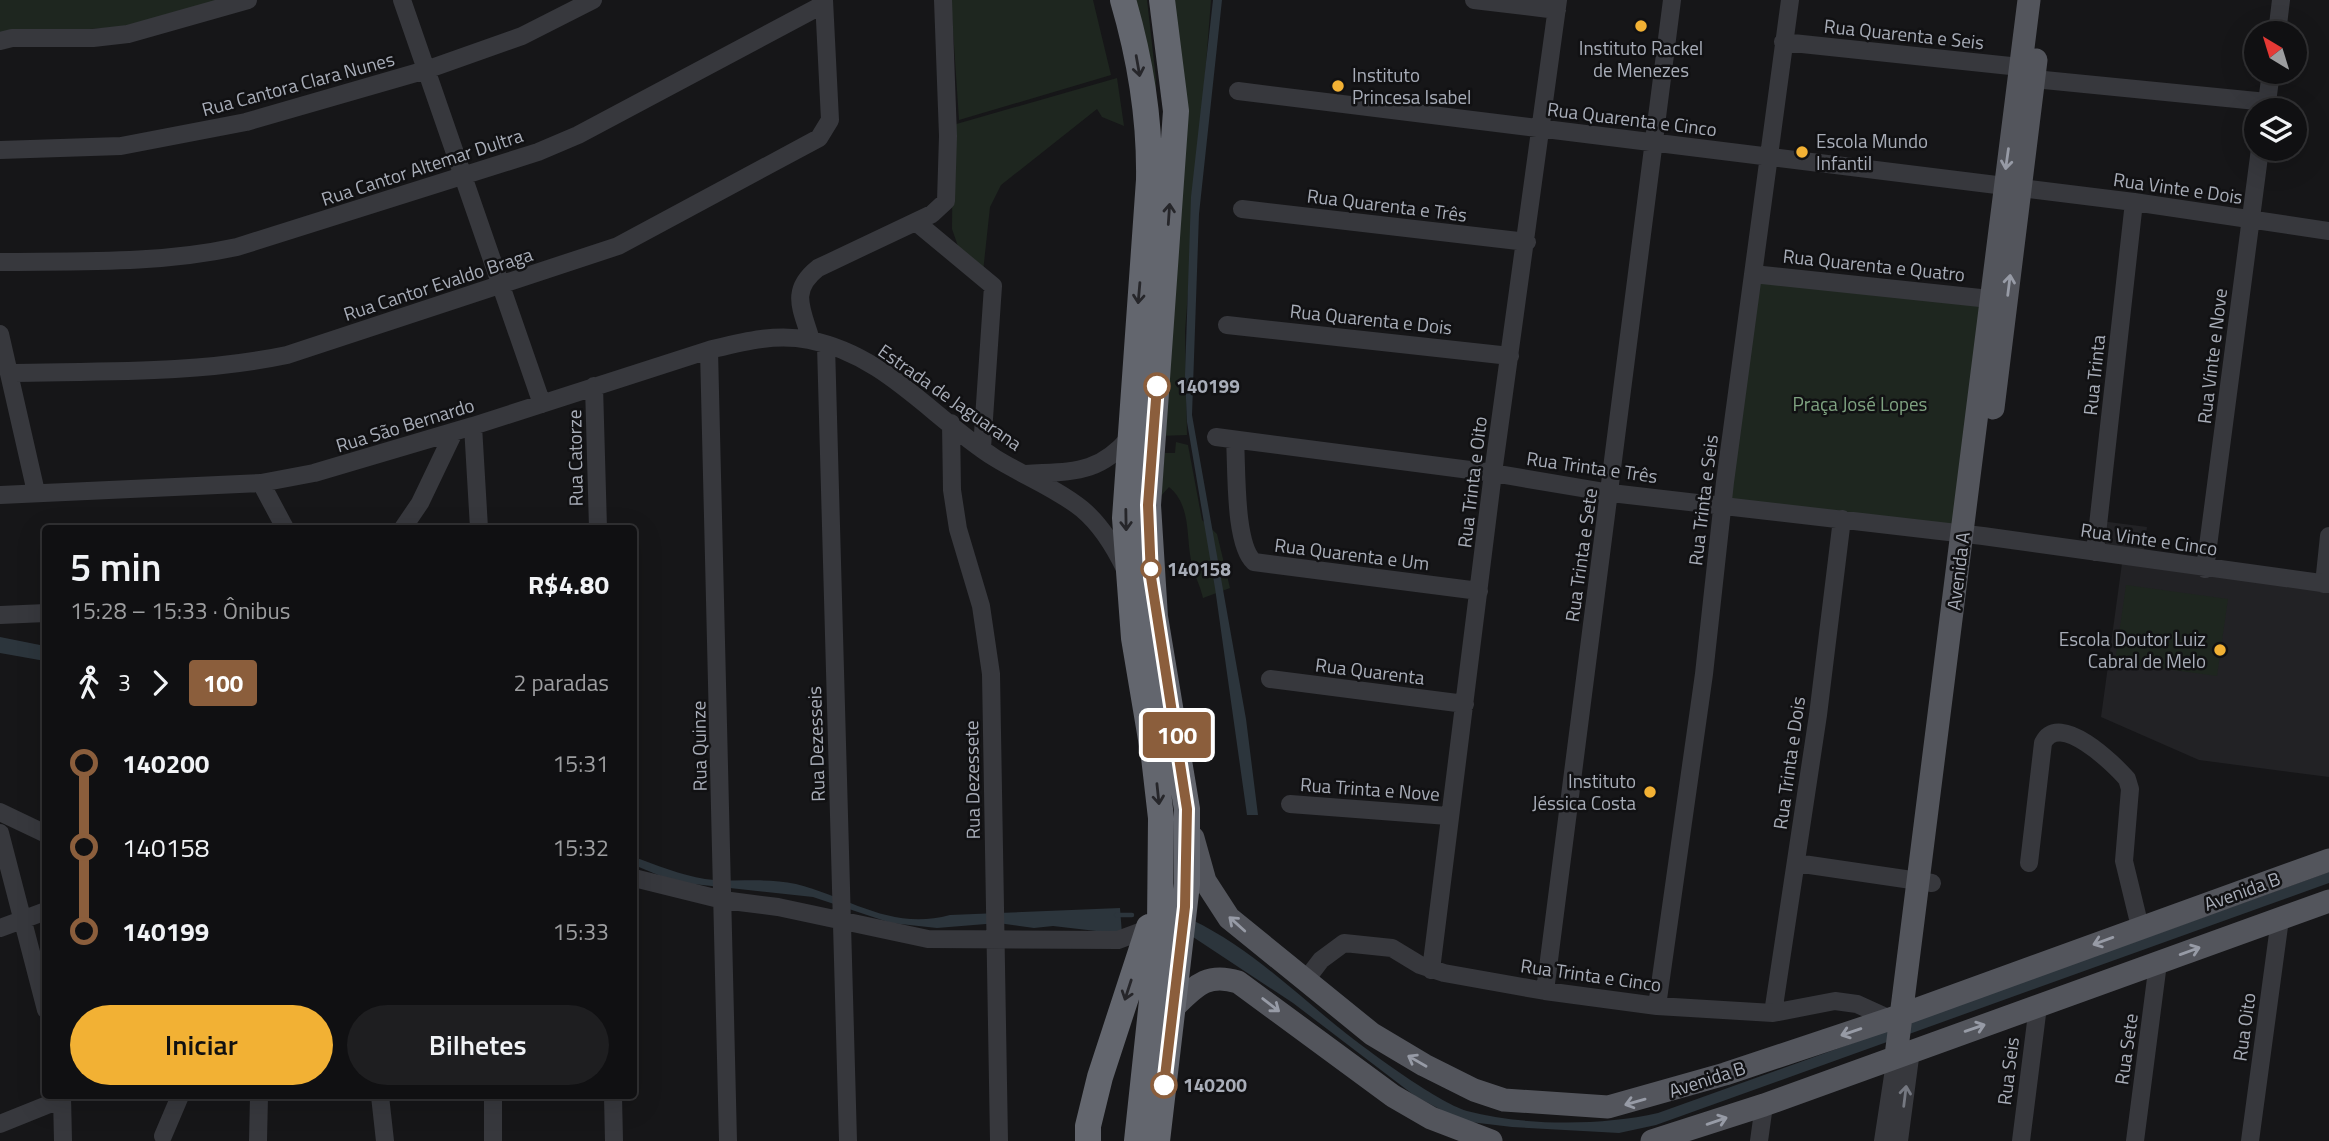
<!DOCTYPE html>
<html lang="pt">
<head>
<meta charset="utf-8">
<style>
	body { margin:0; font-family:"Titillium Web",sans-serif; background:#1e1e20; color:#f1f3f6; height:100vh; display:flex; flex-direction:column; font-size:26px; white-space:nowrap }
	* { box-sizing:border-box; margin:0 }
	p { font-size:23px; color:#9c9d9f }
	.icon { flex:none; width:38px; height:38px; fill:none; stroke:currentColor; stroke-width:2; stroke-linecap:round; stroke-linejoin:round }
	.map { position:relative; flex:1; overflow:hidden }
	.drawer { position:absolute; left:42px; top:525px; width:595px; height:574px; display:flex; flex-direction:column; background:#101012; border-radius:7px; box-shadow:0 7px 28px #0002,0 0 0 2px #303032 }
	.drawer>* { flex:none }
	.badge { padding:0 14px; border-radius:5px; font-size:24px; line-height:46px }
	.needle { width:46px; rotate:322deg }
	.fabs { position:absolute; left:2244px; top:21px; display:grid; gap:14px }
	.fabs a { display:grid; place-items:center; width:63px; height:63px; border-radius:50%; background:#101012; box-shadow:0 7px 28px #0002,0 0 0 2px #303032; font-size:35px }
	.map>.badge { position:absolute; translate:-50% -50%; box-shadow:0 0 0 4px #fff }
	.legs { display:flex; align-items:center; gap:10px; height:77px; padding:0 28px; font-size:23px }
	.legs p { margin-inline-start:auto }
	.head { display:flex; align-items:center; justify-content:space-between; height:119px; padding:0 28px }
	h1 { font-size:38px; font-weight:600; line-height:52px }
	.button { display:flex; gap:14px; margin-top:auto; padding:14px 28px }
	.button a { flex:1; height:80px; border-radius:42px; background:#f2b134; color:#111; font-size:28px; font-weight:600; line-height:80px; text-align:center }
	.button a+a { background:#1e1e20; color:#f1f3f6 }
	ul { padding:0 28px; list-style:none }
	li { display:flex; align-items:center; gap:24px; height:84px; font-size:26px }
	li i { display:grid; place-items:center; width:10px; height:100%; margin:0 9px; background:currentColor }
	li i::after { content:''; width:18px; height:18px; margin:-9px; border:5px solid; border-radius:50%; background:#101012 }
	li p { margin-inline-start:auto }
	li:first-child i { background:linear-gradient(#0000 50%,currentColor 0) }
	li:last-child i { background:linear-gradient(currentColor 50%,#0000 0) }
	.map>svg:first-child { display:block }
</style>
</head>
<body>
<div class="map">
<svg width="2329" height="1141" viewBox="0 0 2329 1141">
	<rect width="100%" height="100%" fill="#161618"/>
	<path fill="#222225" d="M 2101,521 L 2147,527 L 2143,556 L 2095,550 Z
		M 2123,556 L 2329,583 L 2329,777 L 2199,760 L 2101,717 Z"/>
	<path fill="#1e261f" d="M 0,0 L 235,0 L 120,27 L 0,35 Z
		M 951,0 L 1093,0 L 1111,75 L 959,120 Z
		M 1120,0 L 1147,0 L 1156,79 L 1155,124 Z
		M 1164,0 L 1211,0 L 1185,331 L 1187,435 L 1159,436 L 1180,113 Z
		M 1117,78 L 1124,126 L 1102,117 L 1097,109 L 1001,185 L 990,207 L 983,272 L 960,252 L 952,229 L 953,125 Z
		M 1755,273 L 1993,303 L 1963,533 L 1725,506 Z
		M 1176,442 L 1188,445 L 1202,520 L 1217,534 L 1230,588 L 1203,598 C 1200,584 1193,573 1191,560 C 1186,535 1191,505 1169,487 L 1160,497 L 1165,453 L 1175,453 Z
		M 2126,585 L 2228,599 L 2217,676 L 2115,662 Z"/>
	<path fill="#2c353c" d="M 1213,0 L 1222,0 L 1199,214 L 1192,415 L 1246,719 L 1258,815 L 1247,815 L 1215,588 L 1187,422 L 1185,375 L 1191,197 Z
		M 0,637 L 45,646 L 45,661 L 0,653 Z
		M 634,857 C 656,865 681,875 705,879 C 735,883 766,877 796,884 C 851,898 891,931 950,915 L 1120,908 L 1122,934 L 1053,926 L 1034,928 L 998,923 L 937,928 L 891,923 L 813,897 L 675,882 L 634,865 Z
		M 2329,872 L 2329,883 L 1656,1125 L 1619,1133 L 1512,1127 L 1462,1121 L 1415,1096 L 1293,1003 L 1190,935 L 1192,920 C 1247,946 1291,989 1338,1027 C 1364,1048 1437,1102 1467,1111 C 1524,1126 1601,1126 1658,1113 Z"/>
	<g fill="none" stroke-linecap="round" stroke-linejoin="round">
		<path stroke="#2c353c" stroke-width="4.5" d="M 1116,915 L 1132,915"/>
		<path stroke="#37383d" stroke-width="18" d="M 402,0 L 542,404
			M 1474,0 L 1557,10
			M 2277,33 L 2281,0
			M 0,41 L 12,38 L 93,38 L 128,34 L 248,0
			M 1783,42 L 2020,67
			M 2034,79 L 2267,102
			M 1238,91 L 2134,202 L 2329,231
			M 2266,110 L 2271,72
			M 0,150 L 121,146 L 246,122 L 426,70 L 522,36 L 593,0
			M 1242,209 L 1527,242
			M 916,222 L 993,286 L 982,448
			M 0,262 C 79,261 159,264 237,247 L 538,152 L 578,135 L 824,4
			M 1753,274 L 1990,299
			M 1227,325 L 1510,356
			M 0,334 L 36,492
			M 811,340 C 802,309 789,291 818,268 L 932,214 L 946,201 L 948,136 L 943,0
			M 826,345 L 848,1141
			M 709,350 L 728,1141
			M 10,373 C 104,371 196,374 287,355 L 618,246 L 819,138 L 830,120 L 824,0
			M 594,386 L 598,528
			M 951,423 L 952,490 L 958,529 L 981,606 L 991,674 L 999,1141
			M 473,426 L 479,528
			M 1216,437 L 1493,473 L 1611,493 L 1983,536 L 2329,584
			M 1235,440 C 1237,468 1234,544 1254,562 L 1479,591
			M 1026,474 C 1072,471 1098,475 1130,437
			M 261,483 L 285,528
			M 0,495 L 261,483 L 314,473 L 473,426 L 709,350 C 742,342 775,333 809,340 C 885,354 933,419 995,458 C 1024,476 1056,488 1082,509 C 1101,525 1115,548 1125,569
			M 403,528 L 420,503 L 454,432
			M 2095,552 L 2134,202
			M 2205,569 L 2260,149
			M 2324,584 L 2329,536
			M 0,615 L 46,613
			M 1270,679 L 1465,704
			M 1290,804 L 1448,816
			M 0,812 L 46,834
			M 0,833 L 46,1010
			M 1796,863 L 1932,883
			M 2029,863 L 2043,743 C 2059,710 2114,764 2127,779 L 2130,789 L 2124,861 L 2140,927
			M 634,878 L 723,900 L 778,907 L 928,939 L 1118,940 L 1156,926
			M 0,928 L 46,911
			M 1431,970 L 1493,473 L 1558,0
			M 1305,981 L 1321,960 L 1344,943 L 1392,948 L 1420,965 L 1444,973 L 1545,991 L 1657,1006 L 1773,1013 L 1835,1001 L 1857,1004 L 1890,1019
			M 1545,991 L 1672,0
			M 1657,1006 L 1704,674 L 1725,482 L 1790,0
			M 1773,1013 L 1818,715 L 1842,519
			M 62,1096 L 63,1141
			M 380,1096 L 385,1141
			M 613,1096 L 614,1141
			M 0,1124 L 62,1099
			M 163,1136 L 180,1096
			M 258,1141 L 259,1096
			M 493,1141 L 493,1096
			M 1759,1141 L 1764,1105
			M 1883,1141 L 1896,1056
			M 1899,1141 L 1911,1050
			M 2021,1141 L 2038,1006
			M 2135,1141 L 2158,963
			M 2250,1141 L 2280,919"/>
		<path stroke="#53555c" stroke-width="23" d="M 1993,408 L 2036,60
			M 1193,838 L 1205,881 L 1229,918 L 1372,1034 L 1424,1065 L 1474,1090 L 1504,1100 L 1608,1107 L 1725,1074 L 1890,1019 L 2329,860
			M 1173,1008 C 1195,987 1206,972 1238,982 L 1393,1096 L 1431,1118 L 1491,1141
			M 1896,1056 L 2029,0
			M 1652,1141 L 1764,1105 L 2329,901"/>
		<path stroke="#63666e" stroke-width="26" d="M 1123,0 C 1140,58 1150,120 1149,180 L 1125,518 L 1134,638 L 1154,757 L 1161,818 L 1160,926 L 1137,1141
			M 1088,1141 L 1088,1126 L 1100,1077 L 1149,927
			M 1157,1141 L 1187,884 L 1187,809 L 1155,617 L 1148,505 L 1176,111 L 1162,0"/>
	</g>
	<defs><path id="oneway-shaft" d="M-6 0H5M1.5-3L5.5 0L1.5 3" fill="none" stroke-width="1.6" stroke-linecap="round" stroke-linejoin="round" transform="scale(1.75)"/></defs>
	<g stroke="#26262a">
		<use href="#oneway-shaft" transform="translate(1138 66) rotate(80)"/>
		<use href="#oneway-shaft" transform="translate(1169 214) rotate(-86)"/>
		<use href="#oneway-shaft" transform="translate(1139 293) rotate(95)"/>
		<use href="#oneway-shaft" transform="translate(1126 520) rotate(89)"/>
		<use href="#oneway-shaft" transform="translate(1158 794) rotate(84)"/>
		<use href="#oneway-shaft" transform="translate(1128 990) rotate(108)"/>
	</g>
	<g stroke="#979ba6">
		<use href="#oneway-shaft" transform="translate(2007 159) rotate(98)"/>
		<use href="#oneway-shaft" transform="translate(2009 285) rotate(-83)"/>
		<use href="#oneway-shaft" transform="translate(1237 924) rotate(-138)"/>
		<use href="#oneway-shaft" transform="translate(2103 941) rotate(160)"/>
		<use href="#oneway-shaft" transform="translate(2190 951) rotate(-20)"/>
		<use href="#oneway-shaft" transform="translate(1271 1005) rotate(38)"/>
		<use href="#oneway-shaft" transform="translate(1975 1028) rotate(-19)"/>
		<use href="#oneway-shaft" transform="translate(1851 1032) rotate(161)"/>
		<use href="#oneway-shaft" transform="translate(1417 1061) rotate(-150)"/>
		<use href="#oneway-shaft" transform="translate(1635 1102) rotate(164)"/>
		<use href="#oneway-shaft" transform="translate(1717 1121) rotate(-19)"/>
	</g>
	<use stroke="#757881" href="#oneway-shaft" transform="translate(1905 1096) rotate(-83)"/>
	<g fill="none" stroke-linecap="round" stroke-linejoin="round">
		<defs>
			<path id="line-1" d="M 1157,386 L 1148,505 L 1151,577 L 1187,809 L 1185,907 L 1164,1085"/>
		</defs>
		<use href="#line-1" stroke="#fff" stroke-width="16"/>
		<use href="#line-1" stroke="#8b5e3c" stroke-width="10"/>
	</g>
	<g fill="#f2b134" stroke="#111113" stroke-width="2.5">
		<circle cx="1641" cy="26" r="7"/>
		<circle cx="1338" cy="86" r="7"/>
		<circle cx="1802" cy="152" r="7"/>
		<circle cx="2220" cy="650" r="7"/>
		<circle cx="1650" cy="792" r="7"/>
	</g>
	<g fill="#fff" stroke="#8b5e3c" stroke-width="3.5">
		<circle cx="1157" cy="386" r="12"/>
		<circle cx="1151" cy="569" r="9"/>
		<circle cx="1164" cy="1085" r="12"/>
	</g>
	<g text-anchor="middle" stroke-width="5" stroke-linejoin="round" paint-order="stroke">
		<g font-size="19" fill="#a8adb8" stroke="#111113">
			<text transform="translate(1904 34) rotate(6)" y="7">Rua Quarenta e Seis</text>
			<text transform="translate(298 84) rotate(-15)" y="7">Rua Cantora Clara Nunes</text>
			<text transform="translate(1632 119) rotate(7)" y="7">Rua Quarenta e Cinco</text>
			<text transform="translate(422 167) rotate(-18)" y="7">Rua Cantor Altemar Dultra</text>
			<text transform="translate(2178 188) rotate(8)" y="7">Rua Vinte e Dois</text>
			<text transform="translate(1387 205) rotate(7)" y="7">Rua Quarenta e Três</text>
			<text transform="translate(1874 265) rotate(6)" y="7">Rua Quarenta e Quatro</text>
			<text transform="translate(438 284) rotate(-18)" y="7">Rua Cantor Evaldo Braga</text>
			<text transform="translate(1371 319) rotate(6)" y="7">Rua Quarenta e Dois</text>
			<text transform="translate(2212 356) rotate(-83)" y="7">Rua Vinte e Nove</text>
			<text transform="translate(2094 375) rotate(-84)" y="7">Rua Trinta</text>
			<text transform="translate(950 397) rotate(35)" y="7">Estrada de Jaguarana</text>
			<text transform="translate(405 425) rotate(-17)" y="7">Rua São Bernardo</text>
			<text transform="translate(575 458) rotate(-91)" y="7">Rua Catorze</text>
			<text transform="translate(1592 467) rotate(8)" y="7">Rua Trinta e Três</text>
			<text transform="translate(1472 482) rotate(-83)" y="7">Rua Trinta e Oito</text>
			<text transform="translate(1703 500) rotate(-83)" y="7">Rua Trinta e Seis</text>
			<text transform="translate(2149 539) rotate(8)" y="7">Rua Vinte e Cinco</text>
			<text transform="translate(1352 554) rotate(7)" y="7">Rua Quarenta e Um</text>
			<text transform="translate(1581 555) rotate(-82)" y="7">Rua Trinta e Sete</text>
			<text transform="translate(1958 571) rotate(-83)" y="7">Avenida A</text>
			<text transform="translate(1370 671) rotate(7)" y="7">Rua Quarenta</text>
			<text transform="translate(816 744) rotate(-92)" y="7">Rua Dezesseis</text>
			<text transform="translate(699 746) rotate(-91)" y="7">Rua Quinze</text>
			<text transform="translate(1789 763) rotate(-82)" y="7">Rua Trinta e Dois</text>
			<text transform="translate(972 780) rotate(-91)" y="7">Rua Dezessete</text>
			<text transform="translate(1370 789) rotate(4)" y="7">Rua Trinta e Nove</text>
			<text transform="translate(2242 891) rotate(-20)" y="7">Avenida B</text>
			<text transform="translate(1591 975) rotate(8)" y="7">Rua Trinta e Cinco</text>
			<text transform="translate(2244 1027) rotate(-82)" y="7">Rua Oito</text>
			<text transform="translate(2126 1049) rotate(-82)" y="7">Rua Sete</text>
			<text transform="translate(2008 1071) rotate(-83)" y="7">Rua Seis</text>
			<text transform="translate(1707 1079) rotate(-18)" y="7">Avenida B</text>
		</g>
		<g font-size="19" fill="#a8adb8" stroke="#111113" text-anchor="start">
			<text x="1641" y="55" text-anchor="middle">Instituto Rackel<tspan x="1641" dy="22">de Menezes</tspan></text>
			<text x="1352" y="82">Instituto<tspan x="1352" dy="22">Princesa Isabel</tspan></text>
			<text x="1816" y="148">Escola Mundo<tspan x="1816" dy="22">Infantil</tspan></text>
			<text x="2206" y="646" text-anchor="end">Escola Doutor Luiz<tspan x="2206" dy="22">Cabral de Melo</tspan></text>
			<text x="1636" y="788" text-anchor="end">Instituto<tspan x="1636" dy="22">Jéssica Costa</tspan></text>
		</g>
		<g font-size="19" font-weight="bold" fill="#a8adb8" stroke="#111113" text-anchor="start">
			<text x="1176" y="393">140199</text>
			<text x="1167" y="576">140158</text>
			<text x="1183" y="1092">140200</text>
		</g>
		<g font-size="19" fill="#7fa381" stroke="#111113">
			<text x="1860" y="411">Praça José Lopes</text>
		</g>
	</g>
</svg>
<div class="fabs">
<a><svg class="needle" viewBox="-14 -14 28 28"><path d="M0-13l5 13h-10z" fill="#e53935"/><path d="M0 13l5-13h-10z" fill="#9c9d9f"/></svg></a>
<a><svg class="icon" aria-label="layers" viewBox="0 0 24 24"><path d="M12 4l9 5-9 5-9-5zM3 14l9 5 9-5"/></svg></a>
</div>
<b class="badge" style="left:1177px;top:735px;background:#8b5e3c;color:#fff">100</b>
<section class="drawer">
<div class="head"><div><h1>5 min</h1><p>15:28 – 15:33 · Ônibus</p></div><b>R$4.80</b></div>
<div class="legs"><svg class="icon" aria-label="walk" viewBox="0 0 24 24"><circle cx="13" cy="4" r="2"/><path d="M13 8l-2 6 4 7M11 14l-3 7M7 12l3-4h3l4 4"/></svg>3<svg class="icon" aria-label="forward" viewBox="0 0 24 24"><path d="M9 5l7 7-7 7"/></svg><b class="badge" style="background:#8b5e3c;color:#fff">100</b><p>2 paradas</p></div>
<ul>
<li><i style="color:#8b5e3c"></i><b>140200</b><p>15:31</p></li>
<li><i style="color:#8b5e3c"></i><span>140158</span><p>15:32</p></li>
<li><i style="color:#8b5e3c"></i><b>140199</b><p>15:33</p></li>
</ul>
<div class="button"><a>Iniciar</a><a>Bilhetes</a></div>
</section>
</div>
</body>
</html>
